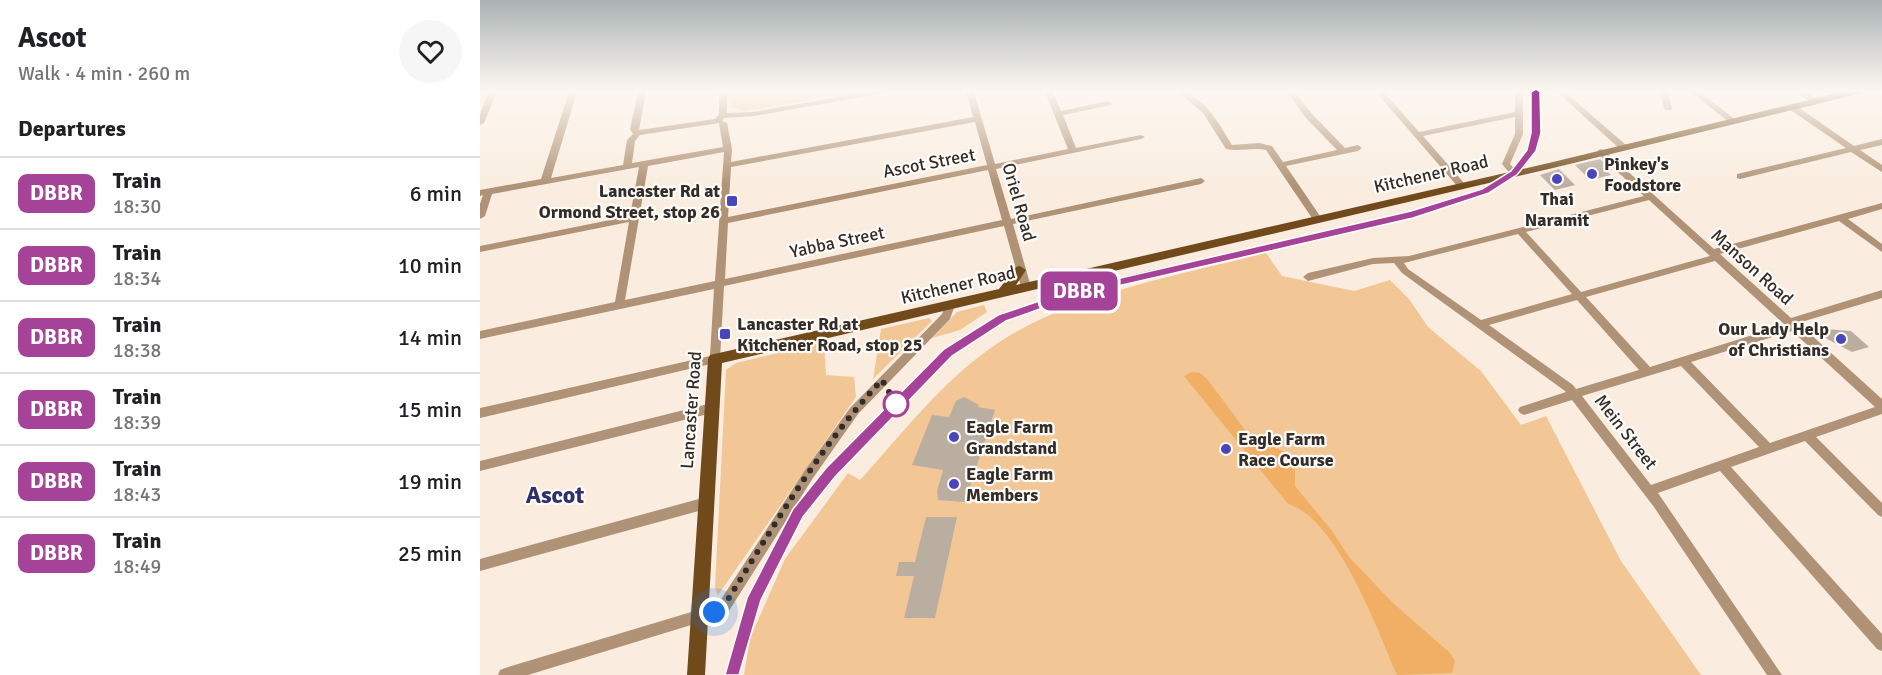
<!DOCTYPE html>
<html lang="en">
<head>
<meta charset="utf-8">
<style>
	body { margin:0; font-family:Signika,sans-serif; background:#f6f6f6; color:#202124; height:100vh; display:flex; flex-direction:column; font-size:22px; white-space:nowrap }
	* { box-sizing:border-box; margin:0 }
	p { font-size:20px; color:#757577 }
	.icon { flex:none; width:33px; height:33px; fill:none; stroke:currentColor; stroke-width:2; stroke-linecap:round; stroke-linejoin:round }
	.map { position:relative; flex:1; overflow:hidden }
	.sheet { display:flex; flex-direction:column; background:#fff; width:480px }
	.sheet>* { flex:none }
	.badge { padding:0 12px; border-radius:9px; font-size:21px; line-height:39px }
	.you { position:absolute; width:30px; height:30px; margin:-15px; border:4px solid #fff; border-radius:50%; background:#1a73e8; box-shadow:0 0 0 9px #1a73e833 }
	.map>.badge { position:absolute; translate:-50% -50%; box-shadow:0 0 0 3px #fff }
	h2 { padding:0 18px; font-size:22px; line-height:54px }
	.round { display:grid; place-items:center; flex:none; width:63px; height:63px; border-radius:32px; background:#f6f6f6 }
	.summary { display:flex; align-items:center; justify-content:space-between; height:102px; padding:0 18px }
	h1 { font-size:28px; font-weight:800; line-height:45px }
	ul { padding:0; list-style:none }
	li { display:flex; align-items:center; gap:18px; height:72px; padding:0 18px; border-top:2px solid #e0e0e0 }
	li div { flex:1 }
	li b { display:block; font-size:22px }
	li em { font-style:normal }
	li .badge { min-width:66px; font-weight:700; text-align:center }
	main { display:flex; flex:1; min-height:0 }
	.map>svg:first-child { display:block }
</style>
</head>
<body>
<main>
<section class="sheet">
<div class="summary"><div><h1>Ascot</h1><p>Walk · 4 min · 260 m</p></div><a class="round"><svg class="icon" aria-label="heart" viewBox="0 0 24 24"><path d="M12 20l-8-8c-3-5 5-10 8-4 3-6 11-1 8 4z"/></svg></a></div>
<h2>Departures</h2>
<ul>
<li><span class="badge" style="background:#a54399;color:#fff">DBBR</span><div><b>Train</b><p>18:30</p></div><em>6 min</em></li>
<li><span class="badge" style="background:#a54399;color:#fff">DBBR</span><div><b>Train</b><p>18:34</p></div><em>10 min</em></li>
<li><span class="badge" style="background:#a54399;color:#fff">DBBR</span><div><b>Train</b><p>18:38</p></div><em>14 min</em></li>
<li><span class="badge" style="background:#a54399;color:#fff">DBBR</span><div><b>Train</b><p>18:39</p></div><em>15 min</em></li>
<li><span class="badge" style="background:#a54399;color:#fff">DBBR</span><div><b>Train</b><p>18:43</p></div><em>19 min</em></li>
<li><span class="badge" style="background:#a54399;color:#fff">DBBR</span><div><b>Train</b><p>18:49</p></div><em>25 min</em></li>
</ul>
</section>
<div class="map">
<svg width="1402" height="675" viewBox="0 0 1402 675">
	<rect width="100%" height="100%" fill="#faede0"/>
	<path fill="#f3c696" d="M 251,92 L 375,92 L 263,111 L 252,107 Z
		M 786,253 L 802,276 L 874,291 L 910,280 L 929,299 L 948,327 L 1001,371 L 1041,425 L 1066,416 L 1141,561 L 1221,675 L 264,675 L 270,638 L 305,559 L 368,473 L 380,480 C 420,436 459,385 508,350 C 583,295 696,276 786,253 Z
		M 504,305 L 507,312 L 480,330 L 452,338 L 477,312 Z
		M 449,318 L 452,321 L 393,379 L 401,329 Z
		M 344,342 L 346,375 L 374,377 L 376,397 L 238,595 L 235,587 L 246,370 L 256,363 Z"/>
	<path fill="#f0af65" d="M 711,372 L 720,373 L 728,380 L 771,438 L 808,453 L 815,465 L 815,486 L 852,531 L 869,557 L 913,603 L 970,653 L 975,661 L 972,673 L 917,675 C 898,631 857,518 808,504 L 704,376 Z"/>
	<path fill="#baaea1" d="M 1120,159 L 1132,170 L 1127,171 L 1131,175 L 1110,180 L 1095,165 Z
		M 1079,169 L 1095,185 L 1075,190 L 1060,175 Z
		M 1346,329 L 1371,331 L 1389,347 L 1372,352 L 1347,339 L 1341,333 Z
		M 484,397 L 499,405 L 498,407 L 515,410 L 485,502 L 458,500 L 457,491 L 463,470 L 432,465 L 452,415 L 469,417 L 476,401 Z
		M 446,517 L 477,517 L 455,618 L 424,618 L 434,576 L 416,576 L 419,562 L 435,562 Z"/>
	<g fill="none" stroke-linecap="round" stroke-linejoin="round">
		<path fill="#b09376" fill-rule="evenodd" d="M 9,92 L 17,92 L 4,123 L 0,125 L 0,114 Z
			M 89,92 L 97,92 L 71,178 L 143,165 L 147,140 L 153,134 L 150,129 L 158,92 L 166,92 L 159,130 L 235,119 L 239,114 L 239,92 L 247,92 L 247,113 L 274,112 L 387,92 L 403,92 L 399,94 L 274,116 L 244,118 L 242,121 L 247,123 L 252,149 L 251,162 L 493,117 L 486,92 L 494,92 L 515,164 L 588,149 L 565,92 L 573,92 L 581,111 L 628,101 L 632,103 L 631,105 L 583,115 L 596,148 L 661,135 L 665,137 L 661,139 L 516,169 L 531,219 L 721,178 L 725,181 L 721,184 L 533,224 L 551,287 L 546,291 L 541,287 L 524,226 L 244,286 L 240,359 L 239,362 L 0,418 L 0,408 L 230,356 L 234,289 L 0,339 L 0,331 L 135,302 L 149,222 L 0,252 L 0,246 L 150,216 L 159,167 L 12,194 L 5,216 L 0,219 L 0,204 L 3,195 L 0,196 L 0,190 L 61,179 ZM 495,122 L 507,165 L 248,217 L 251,167 ZM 239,123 L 243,147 L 152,163 L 155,141 L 160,135 ZM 244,152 L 235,281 L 145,300 L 168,166 ZM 508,170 L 522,220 L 245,279 L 248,223 Z
			M 698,92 C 722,91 741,127 752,145 L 779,143 L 792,146 L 803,162 L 857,150 L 826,118 L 807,92 L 815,92 L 832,114 L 865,148 L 878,145 L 882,148 L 878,151 L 806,166 L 842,219 L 837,222 L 834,221 L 786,150 C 773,147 760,152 746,149 L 723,113 Z
			M 896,92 L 904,92 L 939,132 L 1035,112 L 1035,92 L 1043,92 L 1043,134 L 1030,164 L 1038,173 L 1037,175 L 1031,175 L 1022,164 L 1035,134 L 1035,117 L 943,136 L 984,183 L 985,185 L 981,188 L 978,187 Z
			M 1077,92 L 1085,92 L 1146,145 L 1146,149 L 1140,149 Z
			M 1180,92 L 1188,92 L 1192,108 L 1191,110 L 1185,110 L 1184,108 Z
			M 1211,92 L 1220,92 L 1257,121 L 1253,123 L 1250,123 Z
			M 1317,92 L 1326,92 L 1339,101 L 1335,103 L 1332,103 Z
			M 1309,105 L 1315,105 L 1374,146 L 1402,139 L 1402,145 L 1380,150 L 1402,165 L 1402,172 L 1371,152 L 1260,179 L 1257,178 L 1257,174 L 1366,148 L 1309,109 Z
			M 1121,149 L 1124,150 L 1234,249 L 1402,203 L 1402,209 L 1368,219 L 1402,244 L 1402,252 L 1359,221 L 1240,254 L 1311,318 L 1402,290 L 1402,298 L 1318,323 L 1402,399 L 1402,414 L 1336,437 L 1402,503 L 1402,517 L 1398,515 L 1325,441 L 1251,467 L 1402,634 L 1402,651 L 1397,649 L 1240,471 L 1178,493 L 1302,675 L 1287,675 L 1174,507 L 1092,400 L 1044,415 L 1040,413 L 1038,410 L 1040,407 L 1086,392 L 1085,391 L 922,273 L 914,263 L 893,264 L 828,281 L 823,277 L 828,273 L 893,258 L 929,256 L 1164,196 L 1118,154 L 1118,150 ZM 1169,200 L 1230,256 L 1101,292 L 1046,232 ZM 1038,234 L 1092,294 L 1001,320 L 928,269 L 924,263 ZM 1235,261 L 1305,325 L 1170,367 L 1106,297 ZM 1097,300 L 1159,370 L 1096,389 L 1093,385 L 1009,325 ZM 1312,331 L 1395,407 L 1290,443 L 1211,362 ZM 1201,366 L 1279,447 L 1171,485 L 1102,396 Z
			M 470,301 L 475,305 L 470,319 L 378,414 L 333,478 L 247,614 L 48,675 L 18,675 L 20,670 L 25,668 L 238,604 L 325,470 L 370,408 L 462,314 L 466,302 Z
			M 232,403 L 236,405 L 238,408 L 236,411 L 232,413 L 0,471 L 0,461 Z
			M 226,497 L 230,499 L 232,503 L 230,507 L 226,509 L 0,571 L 0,559 Z"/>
		<path fill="#714a1b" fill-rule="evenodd" d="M 1362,92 L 1379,92 L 1378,94 L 1073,168 L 242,363 L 225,675 L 207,675 L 228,359 L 230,355 L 519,289 L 536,267 L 540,266 L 546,270 L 536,285 L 1073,162 Z"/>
		<defs>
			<path id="rail-far2" d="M 784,249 L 933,214 L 1006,191 L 1034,173 L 1051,151 L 1056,133 L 1056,92"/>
			<path id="rail-far1" d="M 382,440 C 409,413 439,376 469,353 C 550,289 690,270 791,247"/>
			<path id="rail" d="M 253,675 L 274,598 L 318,513 L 351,472 L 384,439"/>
		</defs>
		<use href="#rail-far2" stroke="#5e5751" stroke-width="3"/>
		<use href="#rail-far1" stroke="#5e5751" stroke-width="4.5"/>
		<use href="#rail" stroke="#5e5751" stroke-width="5"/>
		<use href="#rail-far2" stroke="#fffcf9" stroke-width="1.5" stroke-dasharray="5" stroke-linecap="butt"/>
		<use href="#rail-far1" stroke="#fffcf9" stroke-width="2" stroke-dasharray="7" stroke-linecap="butt"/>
		<use href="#rail" stroke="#fffcf9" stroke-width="3" stroke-dasharray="8" stroke-linecap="butt"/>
	</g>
	<linearGradient id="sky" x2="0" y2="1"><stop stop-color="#abb2b4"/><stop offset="0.49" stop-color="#fdf7f1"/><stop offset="1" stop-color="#fdf7f1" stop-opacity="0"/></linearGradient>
	<rect width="1402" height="186" fill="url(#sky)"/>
	<path fill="#a54399" stroke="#fff" stroke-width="1.5" d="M 1056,89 L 1060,92 L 1061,133 L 1056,151 L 1037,175 L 1009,193 L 933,218 L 599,295 L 526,321 L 472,356 L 355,477 L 323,517 L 281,600 L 259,675 L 245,675 L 267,598 L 313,509 L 346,468 L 464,349 L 518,315 L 597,288 L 931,211 L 1002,189 L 1031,171 L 1047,150 L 1051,133 L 1051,92 Z"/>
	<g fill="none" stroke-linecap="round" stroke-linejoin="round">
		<path stroke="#322d28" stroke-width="6" stroke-dasharray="0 10.8" d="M 234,612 L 242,609 C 291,531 338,448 402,380 L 416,404"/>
	</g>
	<g fill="#4946bc" stroke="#fffcf9" stroke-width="2">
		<circle cx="1112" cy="174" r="6"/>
		<circle cx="1077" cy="179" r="6"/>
		<rect x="246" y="195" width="12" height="12" rx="3"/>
		<rect x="239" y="328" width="12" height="12" rx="3"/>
		<circle cx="1361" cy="339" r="6"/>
		<circle cx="474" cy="437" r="6"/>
		<circle cx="746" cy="449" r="6"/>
		<circle cx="474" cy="484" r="6"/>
	</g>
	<circle fill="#fff" stroke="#a54399" stroke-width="3" cx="416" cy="404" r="12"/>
	<g text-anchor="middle" stroke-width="4.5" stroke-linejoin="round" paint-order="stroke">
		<g font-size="18" fill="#322d28" stroke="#fffcf9">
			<text transform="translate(449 163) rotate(-11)" y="6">Ascot Street</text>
			<text transform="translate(951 174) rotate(-13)" y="6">Kitchener Road</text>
			<text transform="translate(539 202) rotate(74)" y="6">Oriel Road</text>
			<text transform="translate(357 242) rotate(-12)" y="6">Yabba Street</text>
			<text transform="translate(1272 267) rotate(42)" y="6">Manson Road</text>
			<text transform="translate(478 285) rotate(-13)" y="6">Kitchener Road</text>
			<text transform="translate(211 410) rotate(-86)" y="6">Lancaster Road</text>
			<text transform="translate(1146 432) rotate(52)" y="6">Mein Street</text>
		</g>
		<g font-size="18" font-weight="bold" fill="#322d28" stroke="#fffcf9" text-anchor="start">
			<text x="1124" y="170">Pinkey's<tspan x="1124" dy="21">Foodstore</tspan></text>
			<text x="240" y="197" text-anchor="end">Lancaster Rd at<tspan x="240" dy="21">Ormond Street, stop 26</tspan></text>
			<text x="1077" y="205" text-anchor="middle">Thai<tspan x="1077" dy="21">Naramit</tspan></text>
			<text x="257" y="330">Lancaster Rd at<tspan x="257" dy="21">Kitchener Road, stop 25</tspan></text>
			<text x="1349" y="335" text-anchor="end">Our Lady Help<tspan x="1349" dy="21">of Christians</tspan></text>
			<text x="486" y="433">Eagle Farm<tspan x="486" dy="21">Grandstand</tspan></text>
			<text x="758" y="445">Eagle Farm<tspan x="758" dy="21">Race Course</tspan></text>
			<text x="486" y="480">Eagle Farm<tspan x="486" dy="21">Members</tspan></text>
		</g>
		<g font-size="24" font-weight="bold" fill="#2e316b" stroke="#fffcf9">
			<text x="75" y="503">Ascot</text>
		</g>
	</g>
</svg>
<div class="you" style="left:234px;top:612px"></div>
<b class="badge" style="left:599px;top:291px;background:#a54399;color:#fff">DBBR</b>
</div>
</main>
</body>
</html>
